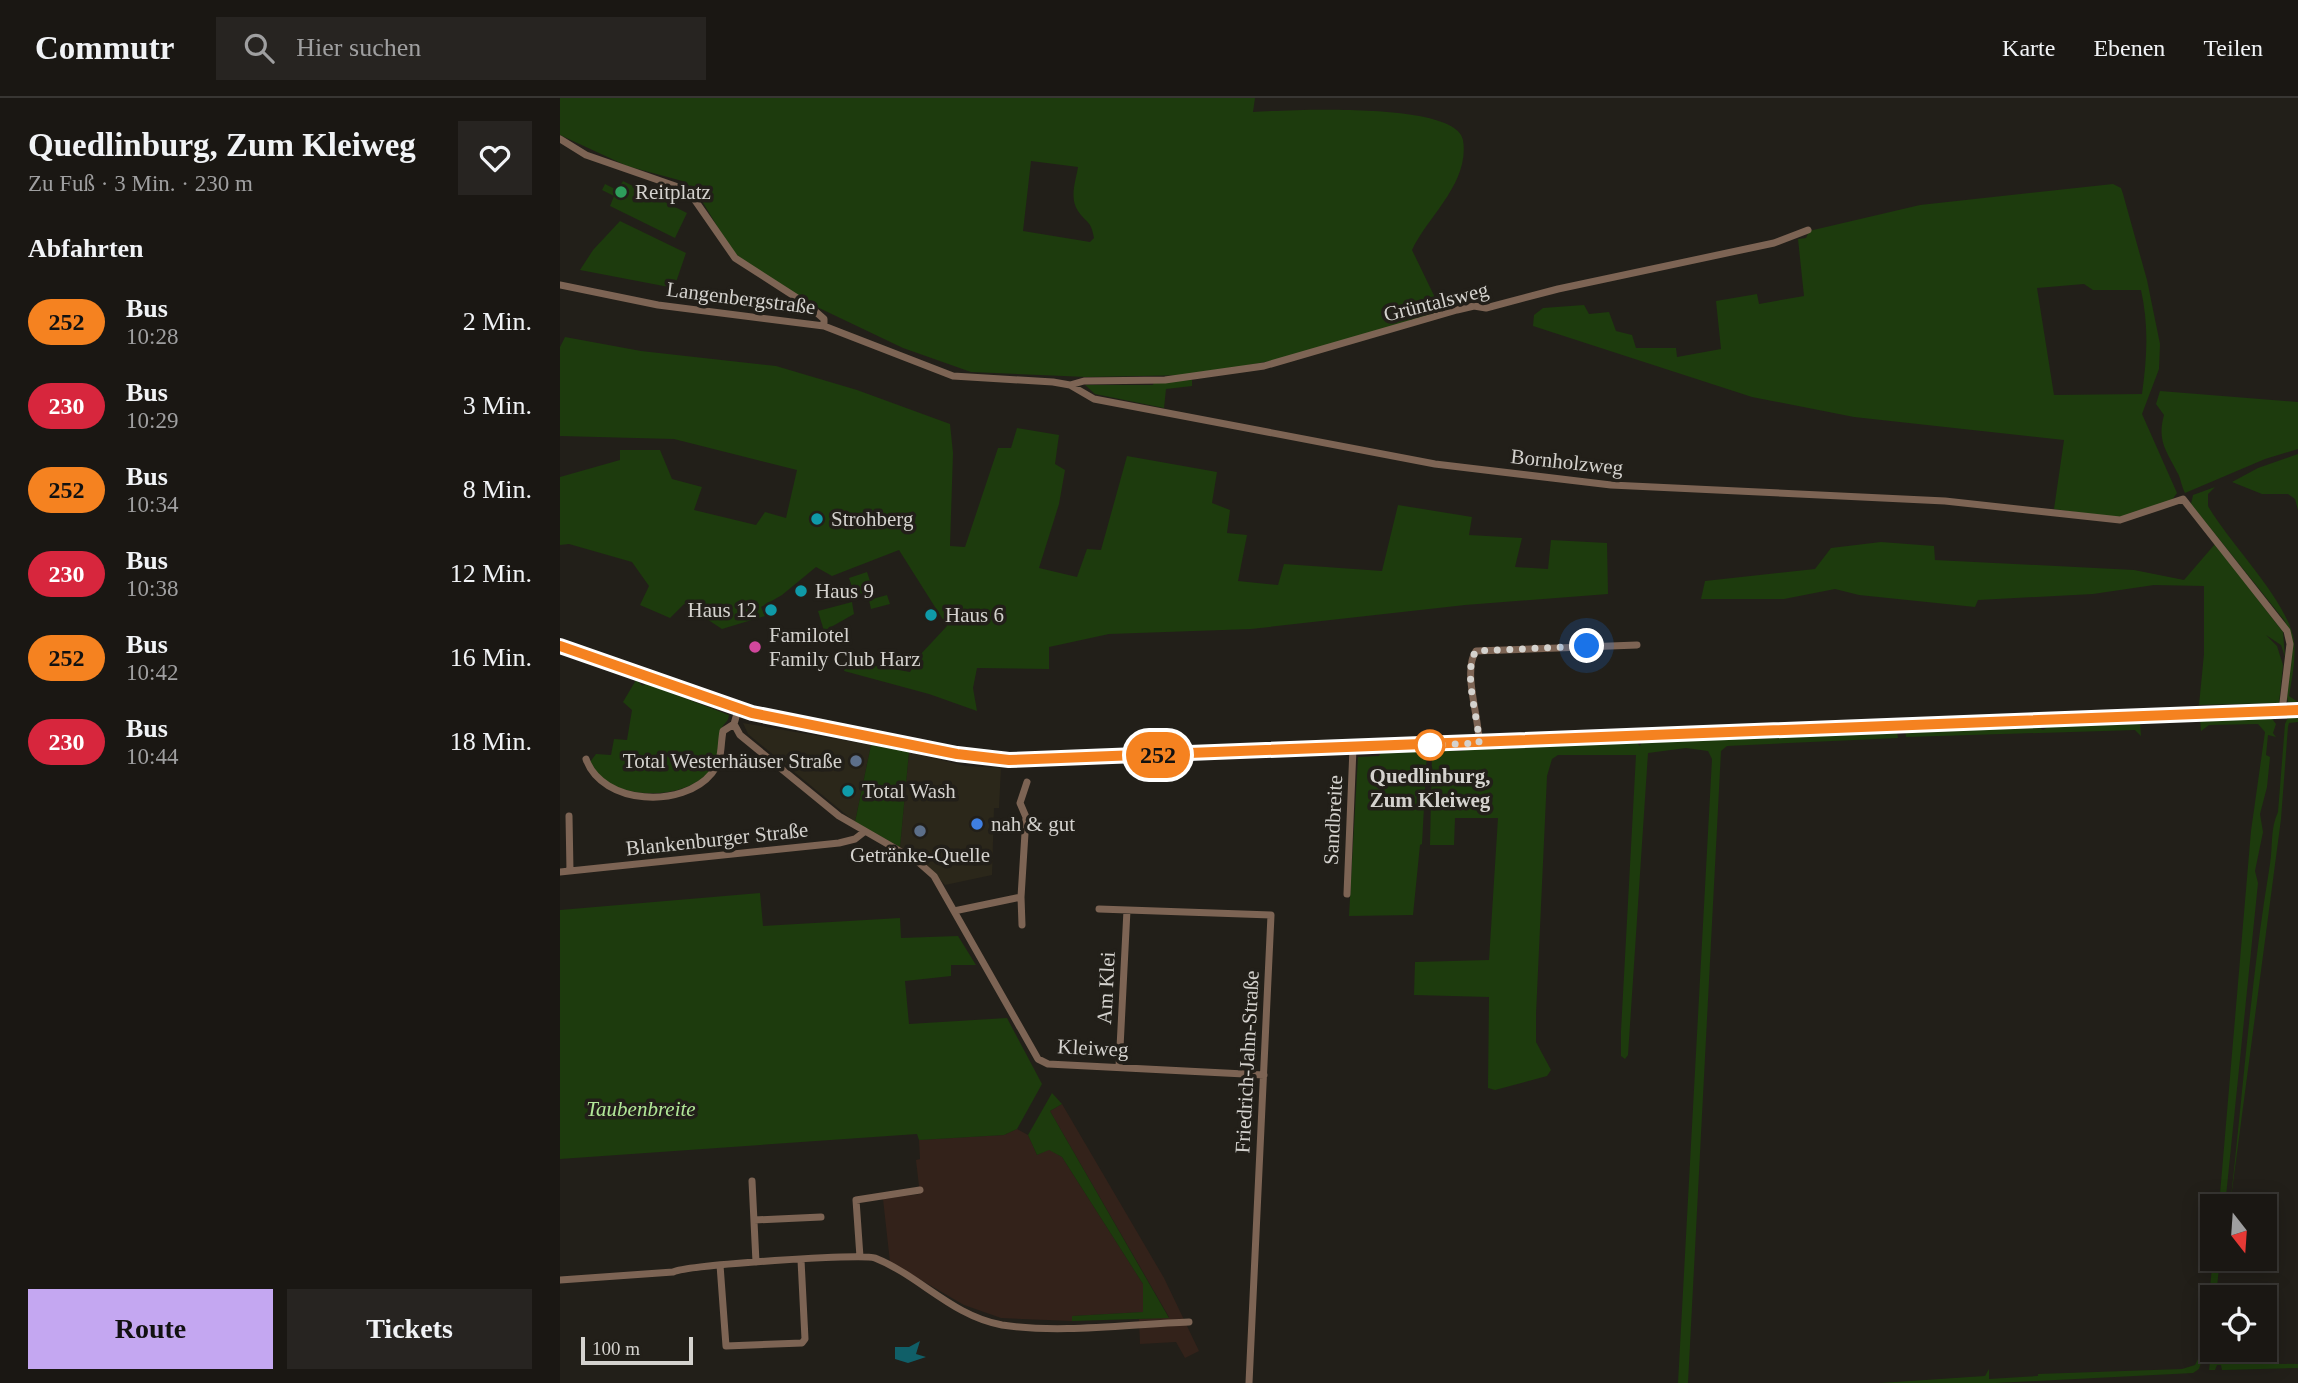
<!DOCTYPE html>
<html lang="de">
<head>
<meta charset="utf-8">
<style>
	body { margin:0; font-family:"Times New Roman",serif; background:#272421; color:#f1f3f6; height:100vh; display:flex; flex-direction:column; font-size:26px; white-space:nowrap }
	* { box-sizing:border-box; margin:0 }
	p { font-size:23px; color:#9f9fa0 }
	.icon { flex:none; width:38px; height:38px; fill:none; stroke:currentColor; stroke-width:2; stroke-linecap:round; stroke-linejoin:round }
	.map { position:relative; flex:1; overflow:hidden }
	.drawer { display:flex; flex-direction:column; background:#1a1713; width:560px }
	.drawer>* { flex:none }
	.badge { padding:0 14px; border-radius:23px; font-size:24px; line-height:46px }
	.needle { width:46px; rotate:163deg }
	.tools { position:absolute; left:1640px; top:1096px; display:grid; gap:14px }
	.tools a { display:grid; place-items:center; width:77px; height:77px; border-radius:0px; background:#1a1713; box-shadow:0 4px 18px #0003,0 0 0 2px #383633; font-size:35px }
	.scale { position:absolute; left:21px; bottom:18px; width:112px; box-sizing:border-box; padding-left:7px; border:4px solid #d4d2ce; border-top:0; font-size:19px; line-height:24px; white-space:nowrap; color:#d4d2ce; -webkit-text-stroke:5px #221f19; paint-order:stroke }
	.you { position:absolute; width:35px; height:35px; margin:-18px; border:5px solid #fff; border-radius:50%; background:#1a73e8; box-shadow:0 0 0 10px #1a73e833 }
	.map>.badge { position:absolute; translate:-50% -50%; box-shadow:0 0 0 4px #fff }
	h2 { padding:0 28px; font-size:26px; line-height:63px }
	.round { display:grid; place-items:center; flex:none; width:74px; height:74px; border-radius:0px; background:#272421 }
	.overview { display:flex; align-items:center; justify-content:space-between; height:119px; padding:0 28px }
	h1 { font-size:33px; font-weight:700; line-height:52px }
	.action { display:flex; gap:14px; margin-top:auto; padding:14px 28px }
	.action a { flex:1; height:80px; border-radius:0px; background:#c4a7f1; color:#111; font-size:28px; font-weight:700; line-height:80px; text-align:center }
	.action a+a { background:#272421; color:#f1f3f6 }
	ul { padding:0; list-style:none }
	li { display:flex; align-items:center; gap:21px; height:84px; padding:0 28px }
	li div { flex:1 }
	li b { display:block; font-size:26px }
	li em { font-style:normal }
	li .badge { min-width:77px; font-weight:700; text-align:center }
	header { display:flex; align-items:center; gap:42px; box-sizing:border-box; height:98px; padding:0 35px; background:#1a1713; border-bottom:2px solid #383633 }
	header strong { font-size:33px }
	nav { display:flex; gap:38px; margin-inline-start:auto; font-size:24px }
	.search { width:490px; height:63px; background:#272421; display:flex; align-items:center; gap:18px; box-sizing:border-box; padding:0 24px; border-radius:0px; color:#9f9fa0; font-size:26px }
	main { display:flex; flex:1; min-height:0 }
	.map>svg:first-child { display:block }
</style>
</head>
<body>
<header>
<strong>Commutr</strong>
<div class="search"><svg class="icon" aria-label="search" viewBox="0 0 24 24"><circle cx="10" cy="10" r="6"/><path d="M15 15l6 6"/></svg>Hier suchen</div>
<nav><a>Karte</a><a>Ebenen</a><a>Teilen</a></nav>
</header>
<main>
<section class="drawer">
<div class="overview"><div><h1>Quedlinburg, Zum Kleiweg</h1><p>Zu Fuß · 3 Min. · 230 m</p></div><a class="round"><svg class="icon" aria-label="heart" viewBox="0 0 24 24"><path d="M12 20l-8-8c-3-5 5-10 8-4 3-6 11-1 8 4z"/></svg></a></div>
<h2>Abfahrten</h2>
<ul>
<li><span class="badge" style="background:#f58220;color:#111">252</span><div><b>Bus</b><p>10:28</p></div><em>2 Min.</em></li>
<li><span class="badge" style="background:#d7263d;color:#fff">230</span><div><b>Bus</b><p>10:29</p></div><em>3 Min.</em></li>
<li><span class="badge" style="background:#f58220;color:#111">252</span><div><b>Bus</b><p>10:34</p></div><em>8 Min.</em></li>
<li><span class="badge" style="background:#d7263d;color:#fff">230</span><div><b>Bus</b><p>10:38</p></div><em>12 Min.</em></li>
<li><span class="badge" style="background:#f58220;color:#111">252</span><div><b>Bus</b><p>10:42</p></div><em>16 Min.</em></li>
<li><span class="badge" style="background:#d7263d;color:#fff">230</span><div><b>Bus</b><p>10:44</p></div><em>18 Min.</em></li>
</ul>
<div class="action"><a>Route</a><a>Tickets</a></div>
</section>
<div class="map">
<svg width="1738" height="1285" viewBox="0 0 1738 1285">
	<rect width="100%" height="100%" fill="#221f19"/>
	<path fill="#2b271a" d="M 183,625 L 311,647 L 295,724 L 188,636 Z
		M 349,654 L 405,668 L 441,670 L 439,710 L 434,710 L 432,777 L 385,787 L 359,759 L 340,749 Z"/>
	<path fill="#33221a" d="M 502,1006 L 604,1180 L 639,1253 L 625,1260 L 616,1244 L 580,1246 L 579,1221 L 609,1219 L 490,1013 Z
		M 457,1031 L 468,1037 L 477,1057 L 489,1051 L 502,1059 L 583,1186 L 584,1214 L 513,1218 L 512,1223 L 441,1220 L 404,1207 L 330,1164 L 323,1101 L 360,1096 L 356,1062 L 360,1061 L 359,1042 L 444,1037 Z"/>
	<path fill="#1d3b0d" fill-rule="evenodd" d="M 0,0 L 695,0 L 693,14 C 726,12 897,3 903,42 C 910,85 868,118 852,152 L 882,214 L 733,259 L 633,277 L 527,279 L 411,274 L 343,250 L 257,209 L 186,164 L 172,153 L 142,103 L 126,84 L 67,68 L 0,37 ZM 471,63 L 518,69 C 516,82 509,100 518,113 C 527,126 531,122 534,140 L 530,144 L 463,133 Z
		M 63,83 L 127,115 L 115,140 L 50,108 L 54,98 L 42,92 L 45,86 L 57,92 Z
		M 1553,86 L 1561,90 L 1563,96 L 1587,182 L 1600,246 L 1599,271 L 1582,316 L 1617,395 L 1612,402 L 1556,420 L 1494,411 L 1504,342 L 1294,319 L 1192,299 L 973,228 L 974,217 L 983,210 L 1024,207 L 1029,216 L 1049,214 L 1056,233 L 1072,237 L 1076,250 L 1116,250 L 1117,259 L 1161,251 L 1156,203 L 1197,196 L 1199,206 L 1244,198 L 1238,141 L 1246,140 L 1249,133 L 1360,107 ZM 1524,186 L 1533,192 L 1581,192 C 1589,228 1587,260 1582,296 L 1494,297 L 1477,190 Z
		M 60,123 L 126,155 L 114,190 L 20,172 L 33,152 Z
		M 5,239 L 81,253 L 216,268 L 297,292 L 390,326 L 393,355 L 390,448 L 405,449 L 438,350 L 451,350 L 457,330 L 499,337 L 495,366 L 505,372 L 499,406 L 479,470 L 517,479 L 527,451 L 541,452 L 567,358 L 657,374 L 652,405 L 670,412 L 667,435 L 687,437 L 678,483 L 718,487 L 724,466 L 822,473 L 838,407 L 912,419 L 909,437 L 962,440 L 955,469 L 988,471 L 991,442 L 1047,445 L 1048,496 L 905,507 L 691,531 L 549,536 L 489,549 L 489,571 L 417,570 L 413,590 L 417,613 L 369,596 L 284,573 L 288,563 L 350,574 L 360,557 L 387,528 L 339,452 L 272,478 L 256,469 L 222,497 L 201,509 L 205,518 L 162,531 L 124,506 L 110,520 L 80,507 L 89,488 L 72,464 L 9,446 L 0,447 L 0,379 L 60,362 L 60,352 L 100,352 L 112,381 L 142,389 L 134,412 L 196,427 L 205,414 L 226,420 L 237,372 L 114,341 L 0,338 L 0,249 Z
		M 632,282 L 632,288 L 606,291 L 604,310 L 535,296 L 525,287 L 593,287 L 594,284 Z
		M 1600,293 L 1738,304 L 1738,351 L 1705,361 L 1625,395 C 1621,388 1621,380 1617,374 C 1606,352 1597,343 1604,317 L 1596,306 Z
		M 1738,356 L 1738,412 L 1735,401 L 1728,396 L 1702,396 L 1672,384 L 1698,370 Z
		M 1655,389 L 1648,396 L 1648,408 C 1669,445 1730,505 1734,544 C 1736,562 1732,580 1729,598 L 1738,604 L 1728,604 L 1727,599 L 1730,534 L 1724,522 L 1631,406 L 1633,397 Z
		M 1321,444 L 1374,448 L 1375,462 L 1574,472 L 1624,482 L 1655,446 L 1723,534 L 1725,559 L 1721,547 L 1706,537 L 1717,548 L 1723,567 L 1719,605 L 1639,607 L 1644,556 L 1644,488 L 1594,487 L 1533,496 L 1418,502 L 1415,509 L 1299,497 L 1275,491 L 1224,501 L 1141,501 L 1145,483 L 1255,471 L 1271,450 Z
		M 307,474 L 313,492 L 295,498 L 289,480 Z
		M 327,497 L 330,506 L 311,511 L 309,502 Z
		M 292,504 L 294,516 L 264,533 L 258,513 Z
		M 76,582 L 83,588 L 85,585 L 169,617 C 168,625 165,623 162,630 C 155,644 162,661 148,675 C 123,701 70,701 42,681 C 37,677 34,669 30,664 L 36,656 L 51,657 L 54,641 L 67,642 L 72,612 L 63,604 Z
		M 1729,617 L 1738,617 L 1738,624 L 1729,625 L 1728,629 L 1721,721 L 1670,1108 C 1683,994 1691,880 1710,766 C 1713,748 1710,731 1718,714 L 1725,626 Z
		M 1710,618 L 1716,626 L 1713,635 L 1716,639 L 1708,637 L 1706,657 L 1710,659 L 1707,689 L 1700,716 L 1703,734 L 1695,773 L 1698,785 L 1665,1108 L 1659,1108 L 1691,733 L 1705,634 L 1698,626 L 1649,627 L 1641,633 L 1640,620 Z
		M 1577,623 L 1580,625 L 1581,638 L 1575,632 L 1346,639 L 1345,632 L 1476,627 L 1483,632 L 1493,626 Z
		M 1337,633 L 1338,640 L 1167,648 L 1161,653 L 1128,1285 L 1118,1285 L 1152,661 L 1148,653 L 1126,650 L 1088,655 L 1068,957 L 1065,961 L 1061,958 L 1061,933 L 1076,657 L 998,657 L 992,661 L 987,678 L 976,916 L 976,944 L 991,972 L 987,978 L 935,992 L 928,990 L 929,899 L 854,897 L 855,864 L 929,862 L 938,720 L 895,720 L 894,747 L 870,747 L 872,655 L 874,652 L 902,653 L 910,650 L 1075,643 L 1080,648 L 1082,643 Z
		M 311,647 L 349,654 L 340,749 L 295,724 Z
		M 867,653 L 862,746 L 860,747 L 853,817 L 789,818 L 798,659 L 819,658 L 821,654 Z
		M 200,795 L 203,828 L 340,820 L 341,840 L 398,838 L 416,867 L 391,867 L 391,878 L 345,883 L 349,926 L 447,920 L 482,986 L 457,1031 L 444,1037 L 359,1042 L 357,1036 L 0,1061 L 0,812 Z
		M 492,995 L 502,1006 L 490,1013 L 609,1220 L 512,1223 L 512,1218 L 583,1214 L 583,1186 L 502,1059 L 489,1052 L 477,1057 L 468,1037 Z
		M 1653,1160 L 1660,1160 L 1656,1199 L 1652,1199 L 1650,1237 L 1639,1271 L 1633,1275 L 1436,1285 L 1320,1285 L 1425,1278 L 1429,1271 L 1429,1281 L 1478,1278 L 1478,1276 L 1622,1271 L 1635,1267 L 1644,1249 Z
		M 1652,1247 L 1653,1258 L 1658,1265 L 1738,1266 L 1738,1270 L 1662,1272 L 1661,1267 L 1657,1267 L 1655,1272 L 1649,1272 Z"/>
	<path fill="#105f68" d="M 360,1243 L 356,1256 L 366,1259 L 348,1265 L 335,1261 L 335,1249 L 349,1249 Z"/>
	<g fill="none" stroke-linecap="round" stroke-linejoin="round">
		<path stroke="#7d6454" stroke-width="7" d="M 0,41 L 26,57 L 121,90 L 132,98 L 175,160 L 248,207 L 264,221 L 264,228
			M 0,187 L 98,207 L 264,228 L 393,278 L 493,284 L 510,287 L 534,301 L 875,366 L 1051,387 L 1385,403 L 1560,422 L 1623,401 L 1727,533 L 1730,546 L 1722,613
			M 510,287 L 524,283 L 605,282 L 704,268 L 897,212 L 914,208 L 926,210 L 998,191 L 1214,145 L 1248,132
			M 178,612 L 174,626 L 180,637 L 279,718 L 357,763 L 374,778 L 478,961 L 488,966 L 704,977
			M 919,645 C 920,622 902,573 916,553 L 1077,547
			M 26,661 C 42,707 123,711 152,675 C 163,661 160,649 163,633 L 174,626
			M 9,718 L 10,773
			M 0,774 L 279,745 L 295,741 L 304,734
			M 787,796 L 793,650
			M 461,799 L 462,827
			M 539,811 L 711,817 L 689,1285
			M 394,813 L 461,799 L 466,719 L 460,705 L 467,684
			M 559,969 L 567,812
			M 192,1083 L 196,1164
			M 194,1122 L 261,1119
			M 300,1159 L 296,1102 L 360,1092
			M 160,1167 L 166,1248 L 242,1245 L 245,1241 L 241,1162
			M 0,1182 L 113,1174 C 128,1167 302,1155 315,1160 C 360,1178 392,1218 442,1227 C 500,1236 570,1226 629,1224"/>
		<path stroke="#b38b71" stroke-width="10" d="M 0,548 L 192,615 L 397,656 L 449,662 L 1738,612"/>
	</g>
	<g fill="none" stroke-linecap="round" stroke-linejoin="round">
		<defs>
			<path id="line" d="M 0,548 L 192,615 L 397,656 L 449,662 L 1738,612"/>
		</defs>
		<use href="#line" stroke="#fff" stroke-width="16"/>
		<use href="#line" stroke="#f58220" stroke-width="10"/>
		<path stroke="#d4d2ce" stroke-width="7" stroke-dasharray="0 12.6" d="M 870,647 L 919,645 C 919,621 902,574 916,553 L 1027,548"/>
	</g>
	<circle fill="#2e9e5b" stroke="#221f19" stroke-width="2.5" cx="61" cy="94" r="7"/>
	<g fill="#0f9aa8" stroke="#221f19" stroke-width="2.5">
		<circle cx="257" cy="421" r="7"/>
		<circle cx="241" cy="493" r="7"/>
		<circle cx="211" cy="512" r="7"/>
		<circle cx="371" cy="517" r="7"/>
		<circle cx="288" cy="693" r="7"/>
	</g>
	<circle fill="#d1479c" stroke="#221f19" stroke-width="2.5" cx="195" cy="549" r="7"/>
	<circle fill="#fff" stroke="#f58220" stroke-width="3.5" cx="870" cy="647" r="14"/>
	<g fill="#5c6f8a" stroke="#221f19" stroke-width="2.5">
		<circle cx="296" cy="663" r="7"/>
		<circle cx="360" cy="733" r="7"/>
	</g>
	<circle fill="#3f7fe0" stroke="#221f19" stroke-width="2.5" cx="417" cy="726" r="7"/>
	<g text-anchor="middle" stroke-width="7" stroke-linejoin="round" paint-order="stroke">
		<g font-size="21" fill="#d4d2ce" stroke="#221f19" text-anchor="start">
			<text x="75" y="101">Reitplatz</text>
			<text x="271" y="428">Strohberg</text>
			<text x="255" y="500">Haus 9</text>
			<text x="197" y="519" text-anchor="end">Haus 12</text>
			<text x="385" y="524">Haus 6</text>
			<text x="209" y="544">Familotel<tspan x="209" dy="24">Family Club Harz</tspan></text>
			<text x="282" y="670" text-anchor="end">Total Westerhäuser Straße</text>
			<text x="302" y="700">Total Wash</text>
			<text x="431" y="733">nah &amp; gut</text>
			<text x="360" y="764" text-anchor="middle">Getränke-Quelle</text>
		</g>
		<g font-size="21" fill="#d4d2ce" stroke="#221f19">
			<text transform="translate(181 200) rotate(7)" y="7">Langenbergstraße</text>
			<text transform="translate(876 204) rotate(-14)" y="7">Grüntalsweg</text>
			<text transform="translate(1007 364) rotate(6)" y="7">Bornholzweg</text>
			<text transform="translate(773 722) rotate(-87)" y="7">Sandbreite</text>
			<text transform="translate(157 741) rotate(-6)" y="7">Blankenburger Straße</text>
			<text transform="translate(546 890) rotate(-87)" y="7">Am Klei</text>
			<text transform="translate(533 950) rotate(3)" y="7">Kleiweg</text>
			<text transform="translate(687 964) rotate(-87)" y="7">Friedrich-Jahn-Straße</text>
		</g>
		<g font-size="21" font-weight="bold" fill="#d4d2ce" stroke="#221f19">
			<text x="870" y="685">Quedlinburg,<tspan x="870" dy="24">Zum Kleiweg</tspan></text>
		</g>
		<g font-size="21" font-style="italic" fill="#b1e798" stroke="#221f19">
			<text x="81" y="1018">Taubenbreite</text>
		</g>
	</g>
</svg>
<div class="tools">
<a><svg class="needle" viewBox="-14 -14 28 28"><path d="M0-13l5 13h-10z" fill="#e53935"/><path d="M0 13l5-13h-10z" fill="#9f9fa0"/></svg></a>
<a><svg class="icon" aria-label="locate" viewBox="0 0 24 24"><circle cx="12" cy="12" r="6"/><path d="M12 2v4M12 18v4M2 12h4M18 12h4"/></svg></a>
</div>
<div class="scale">100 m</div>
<div class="you" style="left:1027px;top:548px"></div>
<b class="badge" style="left:598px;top:657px;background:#f58220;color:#111">252</b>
</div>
</main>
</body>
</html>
